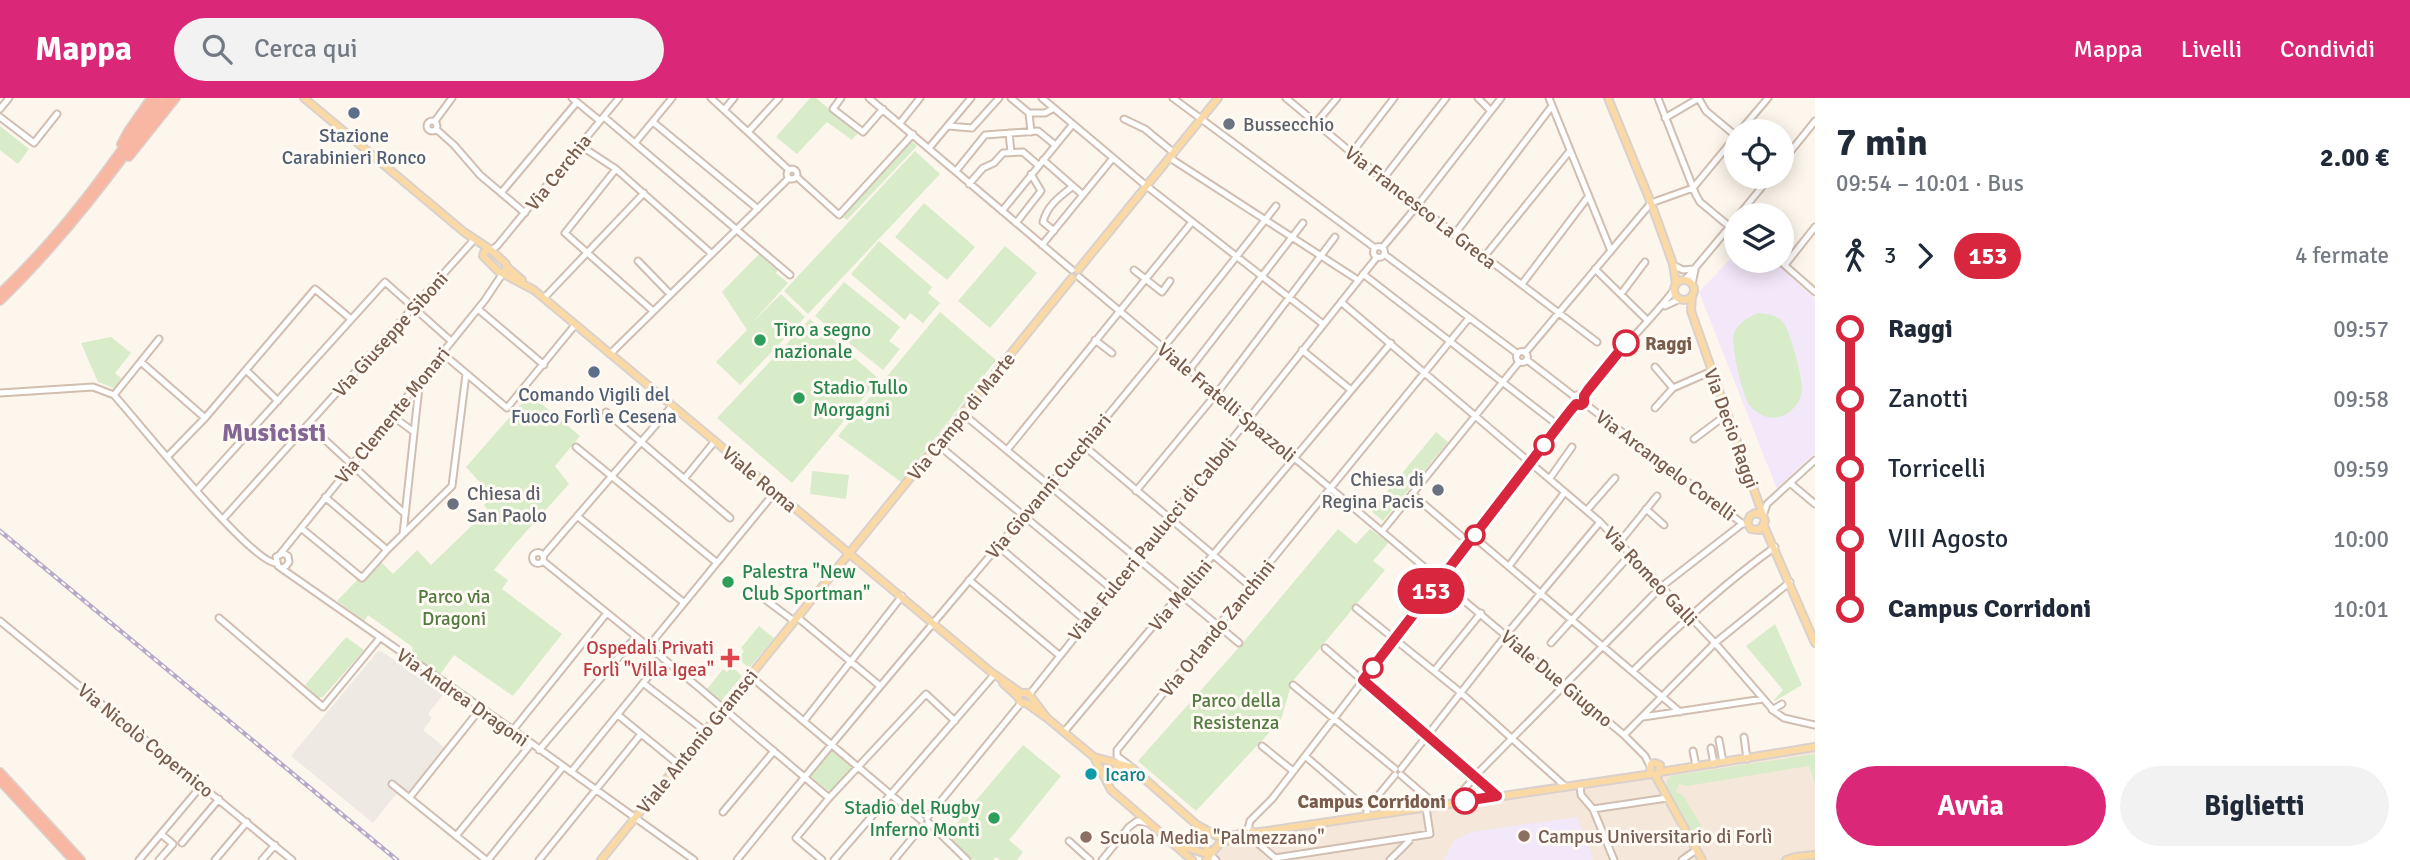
<!DOCTYPE html>
<html lang="it">
<head>
<meta charset="utf-8">
<style>
	body { margin:0; font-family:Signika,sans-serif; background:#f2f2f3; color:#1f2937; height:100vh; display:flex; flex-direction:column; font-size:26px; white-space:nowrap }
	* { box-sizing:border-box; margin:0 }
	p { font-size:23px; color:#747a83 }
	.icon { flex:none; width:38px; height:38px; fill:none; stroke:currentColor; stroke-width:2; stroke-linecap:round; stroke-linejoin:round }
	.map { position:relative; flex:1; overflow:hidden }
	.side { display:flex; flex-direction:column; background:#fff; width:595px }
	.side>* { flex:none }
	.badge { padding:0 14px; border-radius:23px; font-size:24px; line-height:46px }
	.controls { position:absolute; left:1724px; top:21px; display:grid; gap:14px }
	.controls a { display:grid; place-items:center; width:70px; height:70px; border-radius:50%; background:#fff; box-shadow:0 4px 18px #0003; font-size:35px }
	.map>.badge { position:absolute; translate:-50% -50%; box-shadow:0 0 0 4px #fff }
	.legs { display:flex; align-items:center; gap:10px; height:77px; padding:0 21px; font-size:23px }
	.legs p { margin-inline-start:auto }
	.overview { display:flex; align-items:center; justify-content:space-between; height:119px; padding:0 21px }
	h1 { font-size:38px; font-weight:800; line-height:52px }
	.cta { display:flex; gap:14px; margin-top:auto; padding:14px 21px }
	.cta a { flex:1; height:80px; border-radius:42px; background:#db2777; color:#fff; font-size:28px; font-weight:800; line-height:80px; text-align:center }
	.cta a+a { background:#f2f2f3; color:#1f2937 }
	ul { padding:0 21px; list-style:none }
	li { display:flex; align-items:center; gap:24px; height:70px; font-size:26px }
	li i { display:grid; place-items:center; width:10px; height:100%; margin:0 9px; background:currentColor }
	li i::after { content:''; width:18px; height:18px; margin:-9px; border:5px solid; border-radius:50%; background:#fff }
	li p { margin-inline-start:auto }
	li:first-child i { background:linear-gradient(#0000 50%,currentColor 0) }
	li:last-child i { background:linear-gradient(currentColor 50%,#0000 0) }
	header { display:flex; align-items:center; gap:42px; box-sizing:border-box; height:98px; padding:0 35px; background:#db2777; color:#fff }
	header strong { font-size:33px }
	nav { display:flex; gap:38px; margin-inline-start:auto; font-size:24px }
	.search { width:490px; height:63px; background:#f2f2f3; display:flex; align-items:center; gap:18px; box-sizing:border-box; padding:0 24px; border-radius:38px; color:#747a83; font-size:26px }
	main { display:flex; flex:1; min-height:0 }
	.map>svg:first-child { display:block }
</style>
</head>
<body>
<header>
<strong>Mappa</strong>
<div class="search"><svg class="icon" aria-label="search" viewBox="0 0 24 24"><circle cx="10" cy="10" r="6"/><path d="M15 15l6 6"/></svg>Cerca qui</div>
<nav><a>Mappa</a><a>Livelli</a><a>Condividi</a></nav>
</header>
<main>
<div class="map">
<svg width="1815" height="762" viewBox="0 0 1815 762">
	<rect width="100%" height="100%" fill="#fdf6ec"/>
	<path fill="#f5e8da" d="M 1815,653 L 1815,762 L 1206,762 L 1217,743 Z"/>
	<path fill="#efe9e4" d="M 379,552 L 445,594 L 428,616 L 432,620 L 423,632 L 444,649 L 408,695 L 401,690 L 373,725 L 291,658 Z"/>
	<path fill="#f3e8fa" d="M 1736,155 L 1736,163 L 1774,163 L 1815,201 L 1815,355 L 1777,391 L 1699,194 Z
		M 1577,719 L 1593,762 L 1444,762 L 1454,742 L 1472,734 Z"/>
	<path fill="#d8ecc9" d="M 810,0 L 816,0 L 858,35 L 852,42 L 827,24 L 797,56 L 776,39 Z
		M 0,28 L 29,51 L 18,66 L 0,52 Z
		M 910,42 L 917,48 L 847,122 L 843,119 Z
		M 915,53 L 940,76 L 808,216 L 784,193 Z
		M 924,105 L 975,149 L 947,182 L 895,139 Z
		M 879,143 L 932,189 L 928,195 L 940,205 L 923,225 L 910,215 L 905,222 L 851,176 Z
		M 1005,148 L 1037,175 L 990,230 L 958,203 Z
		M 760,155 L 778,171 L 776,175 L 788,185 L 752,225 L 781,196 L 805,219 L 740,287 L 716,264 L 747,232 L 722,194 Z
		M 844,184 L 900,229 L 889,243 L 900,251 L 883,272 L 815,218 Z
		M 940,214 L 996,262 L 901,384 L 838,338 Z
		M 1758,215 C 1768,216 1777,217 1783,224 C 1790,232 1803,281 1802,292 C 1801,304 1791,316 1779,319 C 1769,322 1757,316 1750,308 C 1743,300 1730,246 1734,235 C 1738,225 1749,219 1758,215 Z
		M 810,221 L 879,281 L 792,385 L 717,320 Z
		M 111,239 L 131,255 L 115,275 L 122,281 L 114,290 L 98,284 L 81,245 Z
		M 530,296 L 580,338 L 555,368 L 569,386 L 515,446 L 494,472 L 508,482 L 502,491 L 562,536 L 513,598 L 454,557 L 439,578 L 409,556 L 413,550 L 411,548 L 368,517 L 364,523 L 337,503 L 358,481 L 362,483 L 381,464 L 393,476 L 417,452 L 431,467 L 488,412 L 484,407 L 493,399 L 466,369 Z
		M 1436,334 L 1448,344 L 1383,423 L 1371,413 Z
		M 812,373 L 849,377 L 846,401 L 810,396 Z
		M 1338,431 L 1356,446 L 1370,431 L 1389,444 L 1373,463 L 1385,472 L 1292,584 L 1281,622 L 1196,713 L 1138,663 L 1241,547 Z
		M 1775,526 L 1802,587 L 1775,603 L 1774,602 L 1783,592 L 1746,548 Z
		M 759,528 L 774,540 L 749,570 L 738,561 L 744,553 L 741,550 Z
		M 346,539 L 364,552 L 323,599 L 318,600 L 305,587 Z
		M 732,569 L 742,578 L 721,603 L 707,591 L 723,571 L 727,574 Z
		M 1023,647 L 1061,678 L 1009,742 L 1023,754 L 1017,762 L 1000,762 L 996,759 L 993,762 L 973,762 L 945,739 Z
		M 832,650 L 854,668 L 831,695 L 810,678 Z
		M 1815,656 L 1815,686 L 1809,668 L 1687,688 L 1679,686 L 1676,694 L 1683,697 L 1703,731 L 1693,737 L 1666,689 L 1667,681 L 1671,678 Z"/>
	<g fill="none" stroke-linecap="round" stroke-linejoin="round">
		<defs>
			<path id="minor" d="M 572,0 L 600,23
				M 711,0 L 789,72
				M 841,0 L 833,11 L 863,34 L 883,11
				M 869,0 L 1072,172
				M 1011,0 L 1029,15 L 1045,15 L 1054,10
				M 1042,0 L 1144,86 L 1323,226
				M 1173,0 L 1375,150
				M 1286,0 L 1383,81 L 1597,244
				M 1478,0 L 1491,13
				M 1549,0 L 1611,153
				M 1658,0 L 1696,97 L 1700,104 L 1730,129
				M 1699,1 L 1706,13 L 1736,38
				M 0,11 L 9,0
				M 724,12 L 734,0
				M 1029,15 L 1031,34
				M 0,19 L 34,45 L 57,16
				M 604,19 L 790,177
				M 1665,20 L 1699,0
				M 1124,21 L 1145,31 L 1174,55
				M427 28a5 5 0 1 1 10 0a5 5 0 1 1-10 0Z
				M 435,23 L 452,0
				M 653,24 L 758,111
				M 900,25 L 920,0
				M 1316,25 L 1337,0
				M 948,28 L 972,30
				M 972,30 L 999,0
				M 436,31 L 454,47 L 480,77 L 525,115
				M 1740,33 L 1768,0
				M 748,34 L 779,0
				M 1009,35 L 1011,54
				M 635,45 L 672,0
				M 581,48 L 616,71 L 712,156
				M 929,50 L 971,0
				M 1351,56 L 1394,0
				M 1170,60 L 1358,182
				M 1043,62 L 1083,97
				M 1782,64 L 1815,23
				M 616,71 L 565,135 L 653,213
				M787 76a5 5 0 1 1 10 0a5 5 0 1 1-10 0Z
				M 956,73 L 985,37 L 1038,33 L 1054,46
				M 797,79 L 839,117 L 913,36
				M 1383,81 L 1446,0
				M 969,86 L 983,70 L 994,65 L 1003,55 L 1023,54 L 1038,67
				M 501,95 L 577,4
				M 1002,113 L 1073,26
				M 1739,117 L 1770,79
				M 1016,125 L 1041,93 L 1031,76
				M 1054,133 L 1043,124 C 1047,108 1059,99 1072,89
				M 1454,137 L 1552,8
				M 1042,147 L 1113,60
				M1373.5 154a5.5 5.5 0 1 1 11 0a5.5 5.5 0 1 1-11 0Z
				M 1382,150 L 1417,108 L 1501,0
				M 491,152 L 497,148 L 619,0
				M 1384,156 L 1518,256
				M 1484,159 L 1569,54
				M 638,163 L 670,196
				M 1780,163 L 1815,194
				M 1673,167 L 1683,172 L 1693,171
				M 1785,167 L 1815,129
				M 1595,171 L 1647,222
				M 1134,172 L 1162,194 L 1170,183
				M 1363,176 L 1559,328
				M 1079,179 L 1624,637 L 1645,658 L 1650,668
				M 1685,182 L 1736,121
				M 1522,186 L 1588,99
				M 1692,186 L 1695,172
				M 1621,196 L 1645,164
				M 544,200 L 644,95
				M 1341,204 L 1600,424 L 1715,545 L 1774,613 L 1784,620 L 1815,627
				M 1665,208 L 1680,201
				M 478,211 L 544,267
				M 1095,242 L 1112,255
				M 1302,252 L 1351,292
				M1516.5 259a5.5 5.5 0 1 1 11 0a5.5 5.5 0 1 1-11 0Z
				M 442,255 L 507,310 L 575,227
				M 1525,255 L 1651,105 L 1693,90 L 1736,38
				M 610,256 L 789,80
				M 1527,262 L 1575,299
				M 141,264 L 205,320
				M 1655,269 L 1673,290
				M 1190,271 L 1303,125
				M 246,272 L 278,303
				M 0,295 L 93,289 L 114,297 C 139,325 248,461 275,465
				M1573.5 302a5.5 5.5 0 1 1 11 0a5.5 5.5 0 1 1-11 0Z
				M 114,297 L 159,241
				M 1584,298 C 1610,259 1646,229 1674,192
				M 1584,305 L 1743,426
				M 1655,310 L 1673,290 L 1712,273
				M 606,314 L 730,420
				M 962,315 L 1239,545
				M 391,317 L 414,334
				M 309,327 L 404,415
				M 1694,341 L 1726,317
				M 937,346 L 1112,491
				M 1083,347 L 1250,488
				M 576,349 L 716,464
				M 1007,352 L 1192,124
				M 168,358 L 205,320 L 315,191 L 351,221
				M 1550,380 L 1572,349
				M 684,381 L 715,343
				M 1790,385 L 1815,406
				M 197,392 L 385,184 L 451,243
				M 1136,393 L 1217,295 L 1335,139
				M 1412,396 L 1461,438
				M 325,399 L 387,452
				M 1646,411 L 1664,427
				M 1587,412 L 1615,380
				M 577,418 L 683,504
				M 1763,418 L 1767,406 L 1815,362
				M 223,421 L 472,144
				M 301,430 L 362,480 L 387,452 L 452,388 L 466,276
				M 1383,432 L 1519,264
				M 403,436 L 419,289 L 418,284
				M 1474,439 L 1680,614
				M 1619,445 L 1657,398
				M 998,448 L 1086,523
				M532.5 460a5.5 5.5 0 1 1 11 0a5.5 5.5 0 1 1-11 0Z
				M 281,455 L 485,202 L 503,175
				M 543,458 L 672,308
				M 543,463 L 697,588 L 829,700
				M 1509,468 L 1565,394
				M 282,470 L 286,468 L 289,464 L 288,458 L 283,455 L 276,459 L 278,468 L 513,632 L 694,762
				M 969,482 L 1059,557
				M 755,494 L 794,523
				M 1356,510 L 1460,594 L 1566,689
				M 797,519 L 880,588
				M 219,520 L 323,609 L 379,541
				M 0,523 L 292,762
				M 1551,545 L 1630,457
				M 648,549 L 775,394
				M 1325,550 L 1497,698
				M 1434,573 L 1481,515
				M 1633,573 C 1678,528 1723,486 1775,449
				M 750,578 L 921,722
				M 643,585 L 705,633
				M 1293,587 L 1395,671
				M 1029,597 L 1377,159
				M 1772,612 L 1782,606
				M 618,617 L 678,666
				M 1643,619 L 1763,601
				M 804,623 L 902,498
				M 513,632 L 607,515
				M 1064,634 L 1391,245
				M 1624,637 L 1715,545 L 1790,484
				M 1744,639 L 1747,661
				M 1719,642 L 1723,664
				M 1262,648 L 1293,673
				M 1711,650 L 1714,666
				M 539,652 L 636,539
				M 1693,653 L 1696,668
				M 1305,658 L 1367,711
				M 1129,667 L 1117,658 L 1117,652 L 1469,220
				M 1401,671 L 1506,537 L 1600,424
				M 571,674 L 648,579
				M 1401,677 L 1437,708
				M 392,686 L 486,762
				M 1580,687 L 1581,697 L 1593,711 L 1614,762
				M 410,699 L 481,610
				M 1458,699 L 1475,678 L 1661,489 L 1742,426
				M 1593,711 L 1667,700
				M 723,714 L 774,653
				M 1367,718 L 1367,711 L 1395,677
				M 927,720 L 1021,605
				M 928,724 L 967,762
				M 1248,731 L 1250,723 L 1272,701 L 1576,306
				M 456,738 L 531,646
				M 1251,739 L 1275,760 L 1430,736 L 1426,710
				M 1069,743 L 1090,762
				M 182,745 L 219,701
				M 1210,757 L 1216,762
				M 139,762 L 202,687
				M 159,762 L 173,746 L 161,736
				M 215,762 L 247,724
				M 262,762 L 275,747
				M 488,762 L 563,669
				M 539,762 L 641,636
				M 737,762 C 914,542 1103,332 1276,108
				M 822,762 L 796,740 L 829,700 L 926,596 L 955,623
				M 834,762 L 994,577
				M 894,762 L 923,727
				M 1102,762 L 1129,729 L 1137,723 L 1149,725
				M 1390,762 L 1409,743 L 1410,739
				M 1682,762 L 1696,752"/>
			<path id="major" d="M 304,0 L 464,134 L 491,152 L 506,166 L 506,172 L 503,175
				M 1608,0 L 1651,105 L 1673,166 L 1676,186
				M 488,151 L 484,154 L 483,158 L 498,173 L 534,192 L 991,574 L 1021,595 L 1028,595 L 1047,620
				M 507,169 L 522,182
				M 1078,172 L 1218,0
				M1674 192a10 10 0 1 1 20 0a10 10 0 1 1-20 0Z
				M 1692,197 L 1691,213 L 1765,423 L 1760,432 L 1751,431 L 1747,425 L 1750,418 L 1755,415 L 1762,417
				M 1764,428 L 1815,545
				M 1003,585 L 1018,599 L 1021,605 L 1026,605 L 1047,620 L 1094,659 L 1111,692 L 1192,762
				M 1094,659 L 1131,669 L 1197,727 L 1217,738 L 1237,737 L 1245,733
				M 1660,674 L 1815,649
				M 1659,676 L 1660,667 L 1655,665 L 1651,666 L 1650,674 L 1655,677 L 1702,762
				M 1108,686 L 1110,675 L 1116,671 L 1125,669
				M 1198,732 L 1210,757
				M 1253,735 L 1652,676
				M 1177,747 L 1192,744 L 1197,737 L 1197,727
				M 1182,748 L 1210,757
				M 601,762 L 1072,180
				M 1206,762 L 1220,745 L 1245,737 L 1250,739 L 1252,733
				M 1786,762 L 1795,759 L 1815,757"/>
			<path id="highway" d="M 121,46 L 128,33 L 151,0
				M 129,59 L 176,0
				M 0,195 C 62,137 110,69 158,0
				M 0,203 C 64,141 115,72 167,0
				M 0,674 L 81,762
				M 0,683 L 73,762"/>
		</defs>
		<use href="#minor" stroke="#d1beb0" stroke-width="9"/>
		<use href="#major" stroke="#dad1cd" stroke-width="10"/>
		<use href="#highway" stroke="#dad1cd" stroke-width="10"/>
		<use href="#minor" stroke="#fff" stroke-width="5"/>
		<use href="#major" stroke="#fbd9a5" stroke-width="6"/>
		<use href="#highway" stroke="#f7b7a3" stroke-width="7"/>
		<defs>
			<path id="rail" d="M 0,433 L 397,762"/>
		</defs>
		<use href="#rail" stroke="#b9a8c9" stroke-width="4.5"/>
		<use href="#rail" stroke="#fffaf3" stroke-width="2" stroke-dasharray="5" stroke-linecap="butt"/>
	</g>
	<g fill="none" stroke-linecap="round" stroke-linejoin="round">
		<defs>
			<path id="line-1" d="M 1465,703 L 1497,698 L 1363,582 L 1570,313 L 1576,306 L 1581,307 L 1584,305 L 1584,298 L 1588,292 L 1626,245"/>
		</defs>
		<use href="#line-1" stroke="#fff" stroke-width="16"/>
		<use href="#line-1" stroke="#d7263d" stroke-width="10"/>
	</g>
	<g fill="#5c6f8a" stroke="#fffaf3" stroke-width="2.5">
		<circle cx="354" cy="15" r="7"/>
		<circle cx="594" cy="274" r="7"/>
	</g>
	<g fill="#6b7280" stroke="#fffaf3" stroke-width="2.5">
		<circle cx="1229" cy="26" r="7"/>
		<circle cx="1438" cy="392" r="7"/>
		<circle cx="453" cy="406" r="7"/>
	</g>
	<g fill="#2e9e5b" stroke="#fffaf3" stroke-width="2.5">
		<circle cx="760" cy="242" r="7"/>
		<circle cx="799" cy="300" r="7"/>
		<circle cx="728" cy="484" r="7"/>
		<circle cx="994" cy="720" r="7"/>
	</g>
	<g fill="#fff" stroke="#d7263d" stroke-width="3.5">
		<circle cx="1626" cy="245" r="12"/>
		<circle cx="1544" cy="347" r="9"/>
		<circle cx="1475" cy="437" r="9"/>
		<circle cx="1373" cy="570" r="9"/>
		<circle cx="1465" cy="703" r="12"/>
	</g>
	<path fill="#e0444e" stroke="#fffaf3" stroke-width="2.5" d="M726.5 549.5h7v7h7v7h-7v7h-7v-7h-7v-7h7z"/>
	<circle fill="#0f9aa8" stroke="#fffaf3" stroke-width="2.5" cx="1091" cy="676" r="7"/>
	<g fill="#8d6e63" stroke="#fffaf3" stroke-width="2.5">
		<circle cx="1524" cy="738" r="7"/>
		<circle cx="1086" cy="739" r="7"/>
	</g>
	<g text-anchor="middle" stroke-width="6" stroke-linejoin="round" paint-order="stroke">
		<g font-size="19" fill="#5b616d" stroke="#fffaf3" text-anchor="start">
			<text x="1243" y="33">Bussecchio</text>
			<text x="1424" y="388" text-anchor="end">Chiesa di<tspan x="1424" dy="22">Regina Pacis</tspan></text>
			<text x="467" y="402">Chiesa di<tspan x="467" dy="22">San Paolo</tspan></text>
		</g>
		<g font-size="19" fill="#4e5e75" stroke="#fffaf3">
			<text x="354" y="44">Stazione<tspan x="354" dy="22">Carabinieri Ronco</tspan></text>
			<text x="594" y="303">Comando Vigili del<tspan x="594" dy="22">Fuoco Forlì e Cesena</tspan></text>
		</g>
		<g font-size="19" fill="#7a5c4d" stroke="#fffaf3">
			<text transform="translate(558 74) rotate(-51)" y="7">Via Cerchia</text>
			<text transform="translate(1421 109) rotate(38)" y="7">Via Francesco La Greca</text>
			<text transform="translate(390 236) rotate(-48)" y="7">Via Giuseppe Siboni</text>
			<text transform="translate(1227 304) rotate(40)" y="7">Viale Fratelli Spazzoli</text>
			<text transform="translate(392 317) rotate(-51)" y="7">Via Clemente Monari</text>
			<text transform="translate(961 318) rotate(-51)" y="7">Via Campo di Marte</text>
			<text transform="translate(1732 330) rotate(70)" y="7">Via Decio Raggi</text>
			<text transform="translate(1666 367) rotate(37)" y="7">Via Arcangelo Corelli</text>
			<text transform="translate(760 381) rotate(40)" y="7">Viale Roma</text>
			<text transform="translate(1048 388) rotate(-50)" y="7">Via Giovanni Cucchiari</text>
			<text transform="translate(1152 441) rotate(-51)" y="7">Viale Fulceri Paulucci di Calboli</text>
			<text transform="translate(1651 478) rotate(47)" y="7">Via Romeo Galli</text>
			<text transform="translate(1180 497) rotate(-50)" y="7">Via Mellini</text>
			<text transform="translate(1217 530) rotate(-51)" y="7">Via Orlando Zanchini</text>
			<text transform="translate(1557 580) rotate(40)" y="7">Viale Due Giugno</text>
			<text transform="translate(463 599) rotate(35)" y="7">Via Andrea Dragoni</text>
			<text transform="translate(146 642) rotate(39)" y="7">Via Nicolò Copernico</text>
			<text transform="translate(697 643) rotate(-51)" y="7">Viale Antonio Gramsci</text>
		</g>
		<g font-size="19" fill="#27864d" stroke="#fffaf3" text-anchor="start">
			<text x="774" y="238">Tiro a segno<tspan x="774" dy="22">nazionale</tspan></text>
			<text x="813" y="296">Stadio Tullo<tspan x="813" dy="22">Morgagni</tspan></text>
			<text x="742" y="480">Palestra "New<tspan x="742" dy="22">Club Sportman"</tspan></text>
			<text x="980" y="716" text-anchor="end">Stadio del Rugby<tspan x="980" dy="22">Inferno Monti</tspan></text>
		</g>
		<g font-size="19" font-weight="bold" fill="#7a5c4d" stroke="#fffaf3" text-anchor="start">
			<text x="1645" y="252">Raggi</text>
			<text x="1446" y="710" text-anchor="end">Campus Corridoni</text>
		</g>
		<g font-size="19" fill="#537a41" stroke="#fffaf3">
			<text x="454" y="505">Parco via<tspan x="454" dy="22">Dragoni</tspan></text>
			<text x="1236" y="609">Parco della<tspan x="1236" dy="22">Resistenza</tspan></text>
		</g>
		<g font-size="19" fill="#be3a42" stroke="#fffaf3" text-anchor="end">
			<text x="714" y="556">Ospedali Privati<tspan x="714" dy="22">Forlì "Villa Igea"</tspan></text>
		</g>
		<g font-size="19" fill="#0d838f" stroke="#fffaf3" text-anchor="start">
			<text x="1105" y="683">Icaro</text>
		</g>
		<g font-size="19" fill="#785e54" stroke="#fffaf3" text-anchor="start">
			<text x="1538" y="745">Campus Universitario di Forlì</text>
			<text x="1100" y="746">Scuola Media "Palmezzano"</text>
		</g>
		<g font-size="26" font-weight="bold" fill="#846695" stroke="#fffaf3">
			<text x="274" y="343">Musicisti</text>
		</g>
	</g>
</svg>
<div class="controls">
<a><svg class="icon" aria-label="locate" viewBox="0 0 24 24"><circle cx="12" cy="12" r="6"/><path d="M12 2v4M12 18v4M2 12h4M18 12h4"/></svg></a>
<a><svg class="icon" aria-label="layers" viewBox="0 0 24 24"><path d="M12 4l9 5-9 5-9-5zM3 14l9 5 9-5"/></svg></a>
</div>
<b class="badge" style="left:1431px;top:493px;background:#d7263d;color:#fff">153</b>
</div>
<section class="side">
<div class="overview"><div><h1>7 min</h1><p>09:54 – 10:01 · Bus</p></div><b>2.00 €</b></div>
<div class="legs"><svg class="icon" aria-label="walk" viewBox="0 0 24 24"><circle cx="13" cy="4" r="2"/><path d="M13 8l-2 6 4 7M11 14l-3 7M7 12l3-4h3l4 4"/></svg>3<svg class="icon" aria-label="forward" viewBox="0 0 24 24"><path d="M9 5l7 7-7 7"/></svg><b class="badge" style="background:#d7263d;color:#fff">153</b><p>4 fermate</p></div>
<ul>
<li><i style="color:#d7263d"></i><b>Raggi</b><p>09:57</p></li>
<li><i style="color:#d7263d"></i><span>Zanotti</span><p>09:58</p></li>
<li><i style="color:#d7263d"></i><span>Torricelli</span><p>09:59</p></li>
<li><i style="color:#d7263d"></i><span>VIII Agosto</span><p>10:00</p></li>
<li><i style="color:#d7263d"></i><b>Campus Corridoni</b><p>10:01</p></li>
</ul>
<div class="cta"><a>Avvia</a><a>Biglietti</a></div>
</section>
</main>
</body>
</html>
